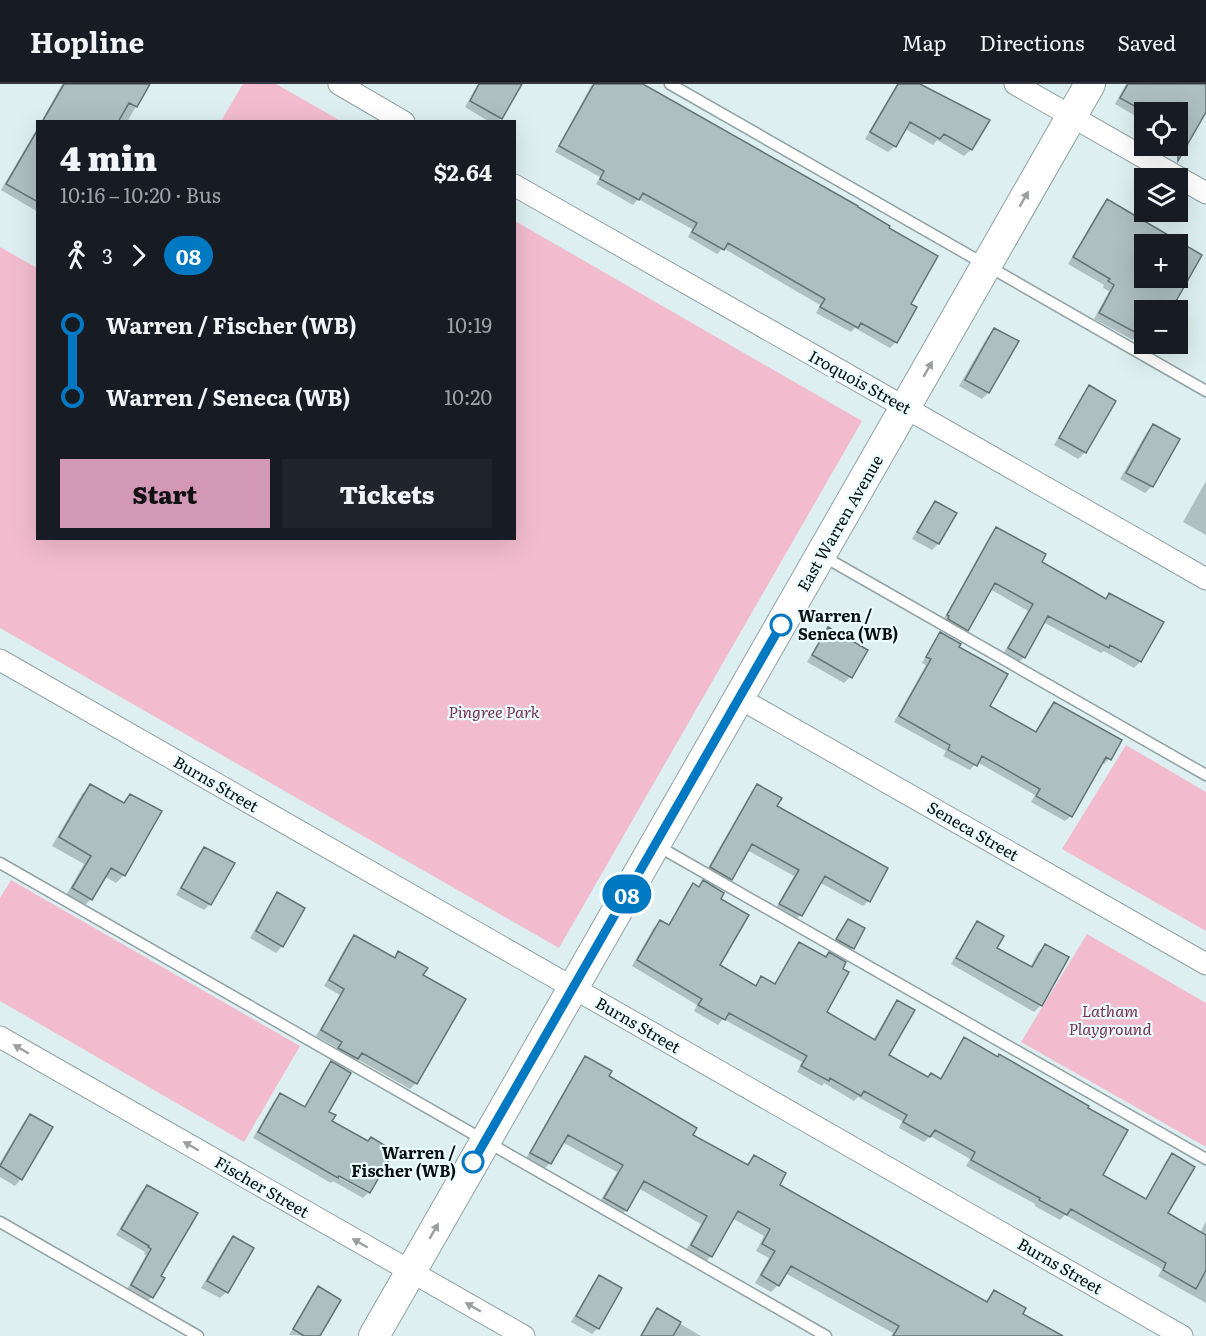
<!DOCTYPE html>
<html lang="en">
<head>
<meta charset="utf-8">
<style>
	body { margin:0; font-family:Literata,serif; background:#20242c; color:#f1f3f6; height:100vh; display:flex; flex-direction:column; font-size:22px; white-space:nowrap }
	* { box-sizing:border-box; margin:0 }
	p { font-size:20px; color:#9ea1a6 }
	.icon { flex:none; width:33px; height:33px; fill:none; stroke:currentColor; stroke-width:2; stroke-linecap:round; stroke-linejoin:round }
	.map { position:relative; flex:1; overflow:hidden }
	.drawer { position:absolute; left:36px; top:36px; width:480px; height:420px; display:flex; flex-direction:column; background:#171b24; border-radius:0px; box-shadow:0 6px 24px #0002 }
	.drawer>* { flex:none }
	.badge { padding:0 12px; border-radius:20px; font-size:21px; line-height:39px }
	.controls { position:absolute; left:1134px; top:18px; display:grid; gap:12px }
	.controls a { display:grid; place-items:center; width:54px; height:54px; border-radius:0px; background:#171b24; box-shadow:0 6px 24px #0002; font-size:30px }
	.map>.badge { position:absolute; translate:-50% -50%; box-shadow:0 0 0 3px #fff }
	.legs { display:flex; align-items:center; gap:9px; height:66px; padding:0 24px; font-size:20px }
	.legs p { margin-inline-start:auto }
	.headline { display:flex; align-items:center; justify-content:space-between; height:102px; padding:0 24px }
	h1 { font-size:33px; font-weight:800; line-height:45px }
	.primary-button { display:flex; gap:12px; margin-top:auto; padding:12px 24px }
	.primary-button a { flex:1; height:69px; border-radius:0px; background:#d498b7; color:#111; font-size:24px; font-weight:800; line-height:69px; text-align:center }
	.primary-button a+a { background:#20242c; color:#f1f3f6 }
	ul { padding:0 24px; list-style:none }
	li { display:flex; align-items:center; gap:21px; height:72px; font-size:22px }
	li i { display:grid; place-items:center; width:9px; height:100%; margin:0 8px; background:currentColor }
	li i::after { content:''; width:15px; height:15px; margin:-8px; border:4px solid; border-radius:50%; background:#171b24 }
	li p { margin-inline-start:auto }
	li:first-child i { background:linear-gradient(#0000 50%,currentColor 0) }
	li:last-child i { background:linear-gradient(currentColor 50%,#0000 0) }
	header { display:flex; align-items:center; gap:36px; box-sizing:border-box; height:84px; padding:0 30px; background:#171b24; border-bottom:2px solid #363941 }
	header strong { font-size:28px }
	nav { display:flex; gap:33px; margin-inline-start:auto; font-size:21px }
	.map>svg:first-child { display:block }
</style>
</head>
<body>
<header>
<strong>Hopline</strong>
<nav><a>Map</a><a>Directions</a><a>Saved</a></nav>
</header>
<div class="map">
<svg width="1206" height="1252" viewBox="0 0 1206 1252">
	<rect width="100%" height="100%" fill="#ddeff0"/>
	<path fill="#f2bcce" d="M 243,0 L 276,0 L 341,37 L 221,37 Z
		M 515,137 L 862,337 L 559,864 L 0,544 L 0,163 L 37,184 L 38,454 L 514,454 Z
		M 1126,661 L 1206,708 L 1206,847 L 1062,765 Z
		M 11,796 L 300,962 L 244,1058 L 0,917 L 0,814 Z
		M 1087,850 L 1206,919 L 1206,1063 L 1021,958 Z"/>
	<path fill="#0003" fill-rule="evenodd" d="M 62,0 L 149,0 L 127,38 L 41,38 Z
		M 478,0 L 520,0 L 498,38 L 490,38 L 465,23 Z
		M 592,0 L 634,0 L 909,221 L 896,258 L 890,264 L 855,244 L 851,248 L 816,229 L 820,221 L 723,164 L 717,170 L 688,153 L 692,145 L 638,115 L 633,121 L 596,100 L 600,93 L 555,68 Z
		M 897,0 L 917,0 L 988,36 L 971,66 L 964,72 L 937,56 L 933,61 L 905,45 L 895,62 L 888,68 L 865,55 Z
		M 1126,0 L 1202,0 L 1206,2 L 1206,25 L 1181,64 L 1177,62 L 1178,28 L 1144,28 L 1144,37 L 1115,20 Z
		M 38,43 L 38,128 L 1,106 Z
		M 1107,117 L 1200,172 L 1169,226 L 1144,226 L 1144,240 L 1133,256 L 1094,235 L 1109,207 L 1103,204 L 1104,201 L 1068,180 L 1101,123 ZM 1144,160 L 1178,160 L 1178,194 L 1144,194 Z
		M 994,246 L 1017,258 L 988,309 L 982,315 L 959,302 L 988,252 Z
		M 1089,303 L 1114,317 L 1085,368 L 1078,375 L 1054,361 L 1083,310 Z
		M 1154,341 L 1178,355 L 1151,403 L 1145,409 L 1120,395 L 1147,348 Z
		M 1206,397 L 1206,451 L 1183,438 Z
		M 935,419 L 955,430 L 938,460 L 932,466 L 912,455 L 929,426 Z
		M 997,444 L 1040,478 L 1105,516 L 1110,510 L 1162,539 L 1140,578 L 1134,584 L 1104,567 L 1101,569 L 1043,538 L 1024,573 L 1018,579 L 1003,570 L 1028,527 L 990,505 L 967,546 L 961,552 L 942,538 L 991,450 Z
		M 828,545 L 850,593 L 844,599 L 807,578 L 822,552 Z
		M 941,550 L 957,563 L 988,622 L 1035,649 L 1048,625 L 1054,620 L 1109,675 L 1104,680 L 1101,679 L 1071,732 L 1065,737 L 1031,718 L 1035,711 L 977,678 L 970,686 L 943,672 L 946,667 L 894,638 L 926,581 L 922,579 L 935,555 Z
		M 757,701 L 775,723 L 868,817 L 863,822 L 819,798 L 800,831 L 795,837 L 775,826 L 794,792 L 747,766 L 731,795 L 725,801 L 705,789 L 752,707 Z
		M 90,702 L 122,720 L 130,712 L 124,791 L 116,799 L 104,792 L 91,815 L 83,823 L 65,813 L 84,780 L 52,762 L 82,710 Z
		M 204,764 L 210,820 L 204,826 L 176,811 L 198,771 Z
		M 703,798 L 719,815 L 718,882 L 754,902 L 762,894 L 774,901 L 794,865 L 800,860 L 825,929 L 873,956 L 892,924 L 897,918 L 887,972 L 927,995 L 939,996 L 959,961 L 965,955 L 1101,1091 L 1145,1116 L 1166,1077 L 1172,1071 L 1166,1130 L 1200,1149 L 1206,1137 L 1206,1219 L 1158,1192 L 1162,1185 L 1065,1131 L 1060,1136 L 1035,1122 L 1035,1120 L 966,1082 L 970,1075 L 930,1052 L 924,1058 L 899,1044 L 902,1037 L 858,1013 L 854,1017 L 824,999 L 822,1002 L 797,988 L 802,978 L 723,935 L 718,941 L 694,927 L 697,921 L 632,882 L 654,843 L 660,837 L 668,842 L 687,807 L 693,801 L 697,804 Z
		M 278,810 L 282,862 L 276,869 L 250,854 L 271,817 Z
		M 848,836 L 863,845 L 850,867 L 835,858 Z
		M 977,839 L 995,865 L 1030,884 L 1038,868 L 1045,862 L 1067,874 L 1041,921 L 1034,928 L 951,880 L 971,846 Z
		M 354,853 L 393,875 L 399,869 L 421,891 L 416,999 L 410,1005 L 357,975 L 351,980 L 334,970 L 337,964 L 316,952 L 340,911 L 324,902 L 348,859 Z
		M 586,974 L 607,993 L 691,1051 L 746,1081 L 754,1072 L 778,1101 L 985,1219 L 994,1208 L 1021,1230 L 1059,1252 L 891,1252 L 893,1249 L 785,1189 L 778,1201 L 771,1208 L 755,1199 L 769,1174 L 756,1167 L 764,1152 L 732,1134 L 711,1172 L 704,1179 L 685,1168 L 701,1140 L 638,1104 L 626,1126 L 619,1133 L 598,1121 L 617,1088 L 562,1058 L 550,1079 L 543,1086 L 525,1076 L 579,981 Z
		M 331,979 L 327,1028 L 330,1038 L 334,1087 L 332,1090 L 368,1109 L 363,1114 L 333,1097 L 331,1099 L 253,1054 L 274,1017 L 280,1010 L 304,1023 L 325,985 Z
		M 30,1032 L 21,1095 L 15,1102 L 0,1093 L 0,1079 L 24,1038 Z
		M 147,1102 L 159,1192 L 152,1213 L 146,1218 L 126,1207 L 146,1171 L 144,1170 L 145,1168 L 116,1151 L 141,1108 Z
		M 233,1154 L 227,1208 L 220,1214 L 201,1204 L 227,1160 Z
		M 600,1193 L 598,1244 L 592,1250 L 571,1238 L 593,1200 Z
		M 318,1204 L 318,1252 L 289,1251 L 313,1209 Z
		M 657,1226 L 701,1252 L 640,1252 L 650,1233 Z"/>
	<path fill="#aebfc0" stroke="#647476" stroke-width="1.5" fill-rule="evenodd" d="M 64,0 L 150,0 L 137,23 L 129,19 L 118,38 L 42,38 Z
		M 479,0 L 522,0 L 502,35 L 470,17 Z
		M 594,0 L 643,0 L 858,122 L 858,123 L 890,142 L 889,144 L 938,172 L 911,220 L 917,223 L 897,259 L 861,239 L 858,244 L 820,223 L 825,215 L 728,159 L 724,166 L 692,148 L 697,139 L 643,109 L 639,116 L 600,95 L 604,87 L 559,62 Z
		M 898,0 L 920,0 L 990,36 L 972,66 L 944,50 L 940,55 L 910,38 L 896,63 L 870,48 Z
		M 1128,0 L 1206,0 L 1206,28 L 1178,77 L 1178,28 L 1145,28 L 1120,14 Z
		M 38,45 L 38,118 L 6,100 Z
		M 1107,115 L 1202,171 L 1171,226 L 1144,226 L 1144,253 L 1099,229 L 1114,201 L 1108,197 L 1110,195 L 1073,173 ZM 1144,160 L 1178,160 L 1178,194 L 1144,194 Z
		M 994,244 L 1019,257 L 989,309 L 965,296 Z
		M 1089,301 L 1116,317 L 1086,369 L 1059,354 Z
		M 1153,340 L 1180,355 L 1153,403 L 1126,389 Z
		M 935,417 L 957,429 L 939,460 L 917,448 Z
		M 996,443 L 1046,470 L 1042,478 L 1072,495 L 1106,515 L 1109,509 L 1164,538 L 1141,578 L 1110,561 L 1109,564 L 1048,532 L 1025,574 L 1008,564 L 1033,520 L 995,499 L 968,547 L 948,535 L 949,532 L 947,531 Z
		M 828,543 L 868,566 L 852,594 L 812,571 Z
		M 940,548 L 961,560 L 959,563 L 1008,590 L 990,622 L 1036,648 L 1054,618 L 1122,656 L 1111,676 L 1106,673 L 1072,733 L 1036,712 L 1040,705 L 982,672 L 977,682 L 948,666 L 950,661 L 899,632 L 931,575 L 926,573 Z
		M 90,700 L 124,719 L 130,710 L 162,727 L 125,792 L 111,784 L 92,816 L 72,804 L 91,772 L 59,753 Z
		M 757,700 L 782,714 L 777,722 L 888,784 L 870,818 L 825,792 L 802,832 L 779,820 L 799,786 L 752,760 L 732,796 L 710,783 Z
		M 204,763 L 235,779 L 211,821 L 181,804 Z
		M 703,796 L 724,809 L 721,815 L 749,831 L 720,881 L 756,902 L 761,892 L 775,900 L 799,858 L 826,873 L 829,868 L 846,878 L 843,885 L 849,888 L 827,928 L 875,956 L 897,916 L 915,926 L 889,971 L 928,993 L 931,989 L 941,995 L 964,953 L 998,973 L 999,970 L 1089,1022 L 1088,1024 L 1128,1046 L 1103,1091 L 1146,1115 L 1172,1069 L 1195,1083 L 1168,1129 L 1206,1151 L 1206,1186 L 1196,1205 L 1163,1186 L 1166,1179 L 1071,1125 L 1067,1131 L 1039,1116 L 1040,1114 L 971,1076 L 975,1068 L 935,1046 L 930,1053 L 903,1038 L 907,1031 L 864,1007 L 861,1012 L 830,994 L 829,997 L 801,982 L 807,972 L 729,929 L 725,936 L 698,921 L 702,915 L 637,876 L 660,836 L 669,841 L 693,799 L 699,803 Z
		M 277,808 L 305,824 L 283,863 L 256,847 Z
		M 848,835 L 865,844 L 854,865 L 836,855 Z
		M 977,837 L 1004,852 L 997,864 L 1032,883 L 1045,860 L 1069,873 L 1042,922 L 956,874 Z
		M 354,851 L 395,874 L 398,867 L 428,884 L 423,891 L 466,915 L 417,1000 L 362,969 L 358,975 L 338,964 L 342,958 L 321,946 L 344,905 L 329,896 Z
		M 585,972 L 612,987 L 609,992 L 697,1044 L 693,1051 L 748,1081 L 754,1071 L 786,1089 L 780,1101 L 987,1218 L 994,1206 L 1026,1224 L 1023,1230 L 1063,1252 L 893,1252 L 899,1242 L 791,1182 L 779,1202 L 761,1191 L 775,1167 L 762,1160 L 770,1145 L 738,1127 L 712,1173 L 691,1161 L 707,1132 L 644,1097 L 627,1127 L 604,1114 L 623,1081 L 568,1051 L 551,1080 L 530,1069 Z
		M 331,977 L 351,989 L 329,1028 L 336,1031 L 332,1037 L 368,1057 L 371,1053 L 394,1067 L 370,1109 L 339,1092 L 338,1094 L 258,1048 L 280,1009 L 305,1023 Z
		M 30,1030 L 53,1043 L 22,1096 L 0,1082 Z
		M 147,1101 L 198,1129 L 161,1192 L 165,1194 L 153,1214 L 131,1201 L 151,1165 L 148,1163 L 149,1162 L 121,1145 Z
		M 233,1152 L 254,1164 L 228,1209 L 207,1197 Z
		M 599,1191 L 622,1204 L 599,1245 L 576,1232 Z
		M 318,1202 L 341,1216 L 320,1252 L 304,1252 L 293,1245 Z
		M 657,1224 L 681,1238 L 673,1252 L 641,1252 Z"/>
	<g fill="none" stroke-linecap="round" stroke-linejoin="round">
		<defs>
			<path id="lane" d="M 670,0 L 1206,307
				M 821,471 L 1206,691
				M 656,761 L 1206,1075
				M 0,779 L 826,1252
				M 0,1138 L 198,1252"/>
			<path id="street" d="M 339,0 L 404,38
				M 1015,0 L 1206,109
				M 514,101 C 745,233 976,363 1206,495
				M 0,576 L 1182,1252
				M 739,614 L 1206,880
				M 0,953 L 524,1252"/>
			<path id="secondary" d="M 374,1252 L 1090,0"/>
		</defs>
		<use href="#lane" stroke="#91a2a4" stroke-width="13"/>
		<use href="#street" stroke="#91a2a4" stroke-width="23"/>
		<use href="#secondary" stroke="#91a2a4" stroke-width="32"/>
		<use href="#lane" stroke="#fff" stroke-width="10"/>
		<use href="#street" stroke="#fff" stroke-width="21"/>
		<use href="#secondary" stroke="#fff" stroke-width="30"/>
	</g>
	<defs><path id="oneway-solid" d="M-6-.8H1V-3.2L6.5 0L1 3.2V.8H-6Z" transform="scale(1.5)"/></defs>
	<g fill="#9d9f9f">
		<use href="#oneway-solid" transform="translate(1024 115) rotate(-60)"/>
		<use href="#oneway-solid" transform="translate(928 285) rotate(-60)"/>
		<use href="#oneway-solid" transform="translate(21 965) rotate(-150)"/>
		<use href="#oneway-solid" transform="translate(191 1062) rotate(-150)"/>
		<use href="#oneway-solid" transform="translate(434 1147) rotate(-60)"/>
		<use href="#oneway-solid" transform="translate(360 1159) rotate(-150)"/>
		<use href="#oneway-solid" transform="translate(473 1223) rotate(-150)"/>
	</g>
	<g fill="none" stroke-linecap="round" stroke-linejoin="round">
		<defs>
			<path id="line-1" d="M 473,1078 L 781,541"/>
		</defs>
		<use href="#line-1" stroke="#fff" stroke-width="14"/>
		<use href="#line-1" stroke="#0079c2" stroke-width="9"/>
	</g>
	<g fill="#fff" stroke="#0079c2" stroke-width="3">
		<circle cx="781" cy="541" r="10"/>
		<circle cx="473" cy="1078" r="10"/>
	</g>
	<g text-anchor="middle" stroke-width="4.5" stroke-linejoin="round" paint-order="stroke">
		<g font-size="16" fill="#090f0f" stroke="#eafcfe">
			<text transform="translate(860 298) rotate(29)" y="6">Iroquois Street</text>
			<text transform="translate(840 439) rotate(-60)" y="6">East Warren Avenue</text>
			<text transform="translate(216 700) rotate(30)" y="6">Burns Street</text>
			<text transform="translate(973 747) rotate(30)" y="6">Seneca Street</text>
			<text transform="translate(638 941) rotate(30)" y="6">Burns Street</text>
			<text transform="translate(262 1103) rotate(30)" y="6">Fischer Street</text>
			<text transform="translate(1060 1182) rotate(30)" y="6">Burns Street</text>
		</g>
		<g font-size="16" font-weight="bold" fill="#090f0f" stroke="#eafcfe" text-anchor="start">
			<text x="798" y="538">Warren /<tspan x="798" dy="18">Seneca (WB)</tspan></text>
			<text x="456" y="1075" text-anchor="end">Warren /<tspan x="456" dy="18">Fischer (WB)</tspan></text>
		</g>
		<g font-size="16" font-style="italic" fill="#79324f" stroke="#eafcfe">
			<text x="494" y="634">Pingree Park</text>
			<text x="1110" y="933">Latham<tspan x="1110" dy="18">Playground</tspan></text>
		</g>
	</g>
</svg>
<div class="controls">
<a><svg class="icon" aria-label="locate" viewBox="0 0 24 24"><circle cx="12" cy="12" r="6"/><path d="M12 2v4M12 18v4M2 12h4M18 12h4"/></svg></a>
<a><svg class="icon" aria-label="layers" viewBox="0 0 24 24"><path d="M12 4l9 5-9 5-9-5zM3 14l9 5 9-5"/></svg></a>
<a>+</a>
<a>−</a>
</div>
<b class="badge" style="left:627px;top:810px;background:#0079c2;color:#fff">08</b>
<section class="drawer">
<div class="headline"><div><h1>4 min</h1><p>10:16 – 10:20 · Bus</p></div><b>$2.64</b></div>
<div class="legs"><svg class="icon" aria-label="walk" viewBox="0 0 24 24"><circle cx="13" cy="4" r="2"/><path d="M13 8l-2 6 4 7M11 14l-3 7M7 12l3-4h3l4 4"/></svg>3<svg class="icon" aria-label="forward" viewBox="0 0 24 24"><path d="M9 5l7 7-7 7"/></svg><b class="badge" style="background:#0079c2;color:#fff">08</b></div>
<ul>
<li><i style="color:#0079c2"></i><b>Warren / Fischer (WB)</b><p>10:19</p></li>
<li><i style="color:#0079c2"></i><b>Warren / Seneca (WB)</b><p>10:20</p></li>
</ul>
<div class="primary-button"><a>Start</a><a>Tickets</a></div>
</section>
</div>
</body>
</html>
